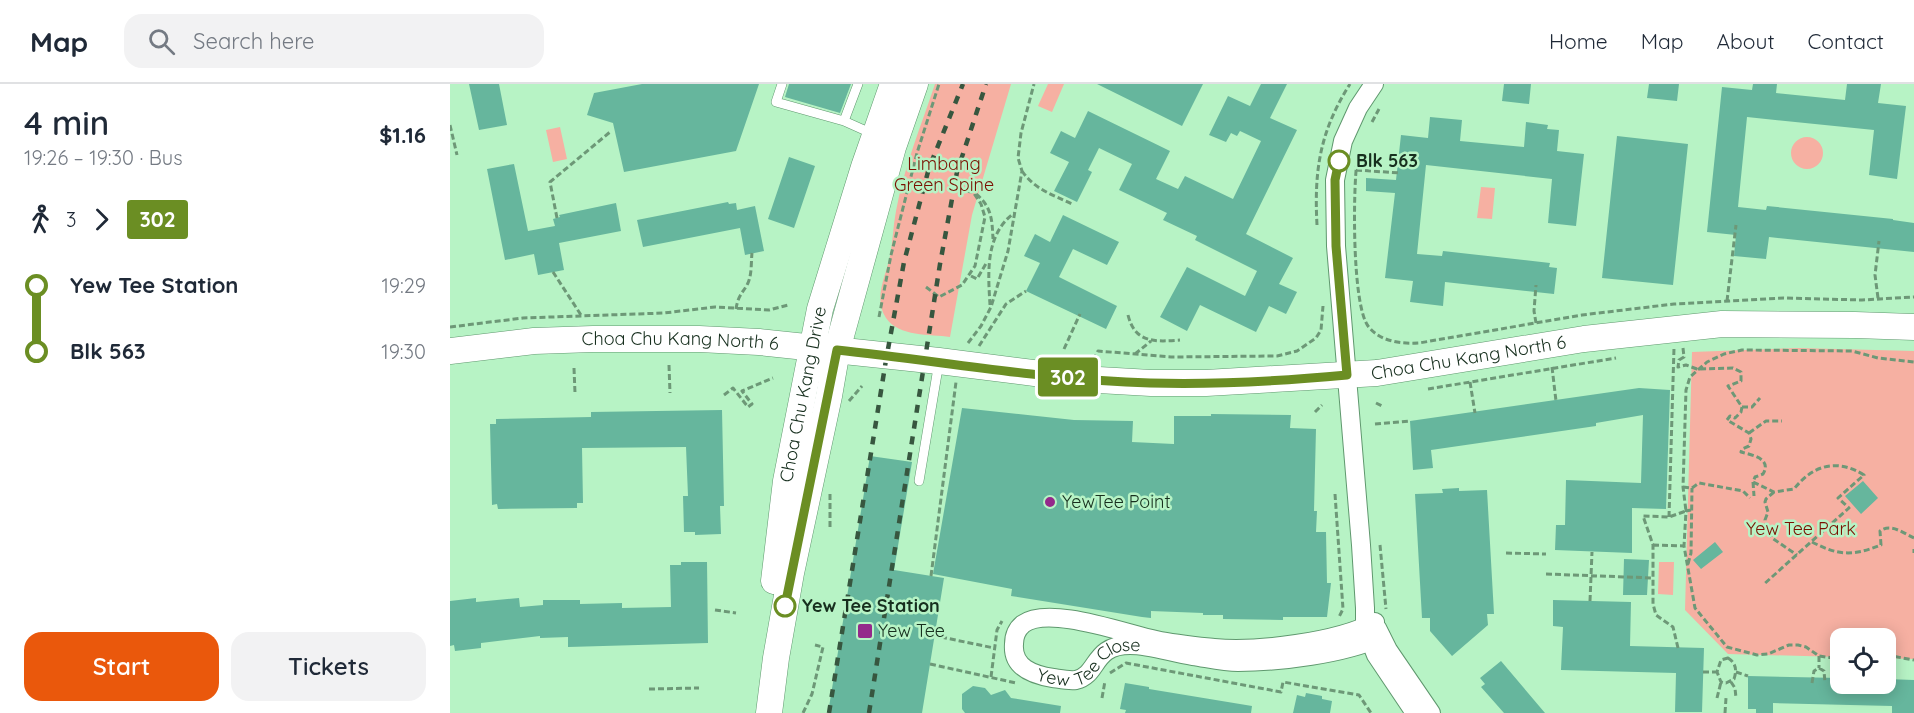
<!DOCTYPE html>
<html lang="en">
<head>
<meta charset="utf-8">
<style>
	body { margin:0; font-family:Quicksand,sans-serif; background:#f2f2f3; color:#1f2937; height:100vh; display:flex; flex-direction:column; font-size:22px; white-space:nowrap }
	* { box-sizing:border-box; margin:0 }
	p { font-size:20px; color:#747a83 }
	.icon { flex:none; width:33px; height:33px; fill:none; stroke:currentColor; stroke-width:2; stroke-linecap:round; stroke-linejoin:round }
	.map { position:relative; flex:1; overflow:hidden }
	.sheet { display:flex; flex-direction:column; background:#fff; width:450px }
	.sheet>* { flex:none }
	.badge { padding:0 12px; border-radius:4px; font-size:21px; line-height:39px }
	.controls { position:absolute; left:1380px; top:544px; display:grid; gap:12px }
	.controls a { display:grid; place-items:center; width:66px; height:66px; border-radius:12px; background:#fff; box-shadow:0 3px 15px #0003; font-size:30px }
	.map>.badge { position:absolute; translate:-50% -50%; box-shadow:0 0 0 3px #fff }
	.legs { display:flex; align-items:center; gap:9px; height:66px; padding:0 24px; font-size:20px }
	.legs p { margin-inline-start:auto }
	.headline { display:flex; align-items:center; justify-content:space-between; height:102px; padding:0 24px }
	h1 { font-size:33px; font-weight:600; line-height:45px }
	.action { display:flex; gap:12px; margin-top:auto; padding:12px 24px }
	.action a { flex:1; height:69px; border-radius:18px; background:#ea580c; color:#fff; font-size:24px; font-weight:600; line-height:69px; text-align:center }
	.action a+a { background:#f2f2f3; color:#1f2937 }
	ul { padding:0 24px; list-style:none }
	li { display:flex; align-items:center; gap:21px; height:66px; font-size:22px }
	li i { display:grid; place-items:center; width:9px; height:100%; margin:0 8px; background:currentColor }
	li i::after { content:''; width:15px; height:15px; margin:-8px; border:4px solid; border-radius:50%; background:#fff }
	li p { margin-inline-start:auto }
	li:first-child i { background:linear-gradient(#0000 50%,currentColor 0) }
	li:last-child i { background:linear-gradient(currentColor 50%,#0000 0) }
	header { display:flex; align-items:center; gap:36px; box-sizing:border-box; height:84px; padding:0 30px; background:#fff; border-bottom:2px solid #e0e1e3 }
	header strong { font-size:28px }
	nav { display:flex; gap:33px; margin-inline-start:auto; font-size:21px }
	.search { width:420px; height:54px; background:#f2f2f3; display:flex; align-items:center; gap:15px; box-sizing:border-box; padding:0 21px; border-radius:18px; color:#747a83; font-size:22px }
	main { display:flex; flex:1; min-height:0 }
	.map>svg:first-child { display:block }
</style>
</head>
<body>
<header>
<strong>Map</strong>
<div class="search"><svg class="icon" aria-label="search" viewBox="0 0 24 24"><circle cx="10" cy="10" r="6"/><path d="M15 15l6 6"/></svg>Search here</div>
<nav><a>Home</a><a>Map</a><a>About</a><a>Contact</a></nav>
</header>
<main>
<section class="sheet">
<div class="headline"><div><h1>4 min</h1><p>19:26 – 19:30 · Bus</p></div><b>$1.16</b></div>
<div class="legs"><svg class="icon" aria-label="walk" viewBox="0 0 24 24"><circle cx="13" cy="4" r="2"/><path d="M13 8l-2 6 4 7M11 14l-3 7M7 12l3-4h3l4 4"/></svg>3<svg class="icon" aria-label="forward" viewBox="0 0 24 24"><path d="M9 5l7 7-7 7"/></svg><b class="badge" style="background:#6b8e23;color:#fff">302</b></div>
<ul>
<li><i style="color:#6b8e23"></i><b>Yew Tee Station</b><p>19:29</p></li>
<li><i style="color:#6b8e23"></i><b>Blk 563</b><p>19:30</p></li>
</ul>
<div class="action"><a>Start</a><a>Tickets</a></div>
</section>
<div class="map">
<svg width="1464" height="629" viewBox="0 0 1464 629">
	<rect width="100%" height="100%" fill="#b7f3c5"/>
	<path fill="#f6b0a2" d="M 485,0 L 561,0 L 522,131 L 500,253 C 480,250 449,253 436,234 C 423,214 436,192 440,172 C 443,157 443,142 446,127 C 454,83 471,42 485,0 Z
		M 598,0 L 614,0 L 602,28 L 588,22 Z
		M 110,43 L 117,75 L 103,78 L 96,46 Z
		M1341 69a16 16 0 1 1 32 0a16 16 0 1 1-32 0Z
		M 1031,103 L 1045,104 L 1042,135 L 1027,134 Z
		M 1348,264 L 1464,267 L 1464,575 L 1436,574 L 1436,555 L 1390,555 L 1390,573 L 1278,570 L 1235,526 L 1242,268 Z
		M 1209,478 L 1224,478 L 1223,511 L 1208,510 Z"/>
	<path fill="#66b69d" d="M 19,0 L 49,0 L 57,41 L 29,46 Z
		M 192,0 L 309,0 L 286,67 L 174,88 L 163,39 L 137,31 L 144,9 Z
		M 339,0 L 401,0 L 390,29 L 335,13 Z
		M 647,0 L 753,0 L 732,42 Z
		M 811,0 L 837,0 L 820,34 L 847,46 L 796,150 L 843,174 L 829,200 L 847,208 L 836,230 L 819,222 L 806,248 L 750,221 L 737,247 L 710,233 L 737,183 L 795,212 L 807,187 L 745,156 L 747,152 L 713,136 L 717,129 L 669,106 L 682,80 L 649,64 L 638,86 L 642,88 L 627,118 L 604,107 L 619,78 L 600,69 L 611,47 L 625,54 L 638,27 L 720,67 L 706,95 L 728,105 L 735,92 L 783,115 L 811,57 L 790,47 L 787,52 L 781,49 L 776,58 L 759,51 L 778,12 L 800,22 Z
		M 1054,0 L 1081,0 L 1079,20 L 1052,17 Z
		M 1199,0 L 1229,0 L 1227,17 L 1197,14 Z
		M 1303,0 L 1327,0 L 1326,9 L 1395,16 L 1397,0 L 1431,0 L 1428,19 L 1456,22 L 1447,95 L 1419,91 L 1424,46 L 1297,33 L 1288,123 L 1316,126 L 1317,122 L 1443,135 L 1443,136 L 1464,139 L 1464,168 L 1319,153 L 1316,175 L 1284,172 L 1286,151 L 1257,148 L 1272,3 L 1302,6 Z
		M 980,33 L 1012,36 L 1010,57 L 1074,63 L 1076,38 L 1098,41 L 1097,45 L 1109,46 L 1107,67 L 1134,70 L 1126,142 L 1098,139 L 1102,95 L 976,81 L 967,170 L 992,172 L 993,167 L 1100,179 L 1099,183 L 1107,184 L 1104,210 L 995,198 L 993,222 L 960,218 L 963,197 L 935,194 L 945,109 L 916,107 L 916,94 L 946,96 L 951,51 L 978,54 Z
		M 1167,52 L 1238,60 L 1223,201 L 1152,194 Z
		M 339,73 L 365,82 L 344,144 L 318,135 Z
		M 64,80 L 78,147 L 105,142 L 103,135 L 110,133 L 109,131 L 166,119 L 171,147 L 109,159 L 114,186 L 88,191 L 84,170 L 55,176 L 37,85 Z
		M 278,118 L 279,120 L 286,119 L 287,126 L 305,122 L 314,167 L 295,171 L 290,144 L 193,163 L 187,136 Z
		M 613,131 L 669,158 L 657,181 L 623,165 L 609,193 L 667,222 L 656,245 L 576,207 L 590,179 L 574,172 L 585,150 L 600,158 Z
		M 1189,304 L 1220,306 L 1216,425 L 1182,424 L 1182,469 L 1105,466 L 1106,441 L 1115,441 L 1116,396 L 1191,399 L 1193,331 L 1146,339 L 1146,342 L 981,366 L 983,384 L 963,386 L 960,337 Z
		M 512,324 L 624,336 L 683,337 L 682,358 L 724,360 L 724,332 L 761,332 L 761,330 L 841,331 L 840,344 L 866,345 L 864,427 L 867,427 L 866,448 L 876,448 L 877,499 L 881,499 L 877,533 L 833,533 L 833,536 L 773,535 L 773,531 L 753,531 L 753,529 L 701,527 L 701,534 L 692,533 L 561,512 L 562,505 L 483,490 Z
		M 272,326 L 274,422 L 270,422 L 271,450 L 245,451 L 245,448 L 234,448 L 233,412 L 238,412 L 236,363 L 132,364 L 133,419 L 127,419 L 127,424 L 48,425 L 47,420 L 42,421 L 40,340 L 46,340 L 46,335 L 141,333 L 141,328 Z
		M 420,372 L 462,378 L 444,486 L 494,494 L 472,629 L 378,629 Z
		M 1413,397 L 1428,414 L 1411,430 L 1395,412 Z
		M 1009,404 L 1009,407 L 1037,406 L 1044,530 L 1037,530 L 1038,541 L 1002,572 L 980,547 L 980,534 L 972,534 L 965,410 L 993,409 L 992,405 Z
		M 1265,458 L 1273,468 L 1251,485 L 1243,476 Z
		M 1174,475 L 1199,476 L 1197,511 L 1173,511 Z
		M 231,478 L 257,478 L 258,559 L 118,563 L 118,553 L 90,554 L 90,552 L 31,559 L 31,564 L 5,567 L 4,561 L 0,562 L 0,517 L 26,514 L 26,518 L 69,514 L 70,523 L 93,521 L 93,516 L 130,516 L 130,520 L 172,519 L 172,524 L 221,523 L 220,481 L 231,481 Z
		M 1103,516 L 1181,518 L 1180,562 L 1254,564 L 1252,628 L 1225,628 L 1226,589 L 1111,586 L 1113,543 L 1103,542 Z
		M 1051,577 L 1095,629 L 1054,629 L 1031,603 L 1035,600 L 1030,594 Z
		M 1298,592 L 1390,594 L 1390,600 L 1436,600 L 1436,595 L 1464,596 L 1464,629 L 1442,629 L 1442,622 L 1323,619 L 1323,629 L 1306,629 L 1306,625 L 1298,625 Z
		M 675,599 L 699,603 L 699,605 L 802,622 L 801,629 L 675,629 L 676,626 L 670,625 Z
		M 523,602 L 535,604 L 541,611 L 555,606 L 561,614 L 611,622 L 610,629 L 515,629 L 512,625 L 512,610 Z
		M 856,609 L 872,612 L 872,615 L 882,617 L 880,629 L 843,629 L 847,611 L 855,613 Z"/>
	<g fill="none" stroke-linecap="round" stroke-linejoin="round">
		<defs>
			<path id="lane" d="M 332,0 L 326,18 L 394,37
				M 408,0 L 394,37 L 423,50
				M 469,397 L 489,278"/>
			<g id="street">
				<path d="M 924,0 L 908,24 L 893,57 L 885,96 L 886,162 L 911,461 L 915,524 L 915,543 L 926,571 L 965,629"/>
				<path id="s1" d="M 925,538 C 887,558 807,568 764,564 C 745,562 724,560 706,556 C 676,550 599,521 573,540 C 567,545 564,552 564,560 C 562,584 584,591 603,594 C 610,595 619,597 626,596 C 649,591 642,561 680,561 C 701,561 722,569 743,572 C 757,574 773,578 788,578 C 829,578 894,570 931,553"/>
				<path d="M 927,544 L 938,566 L 981,629"/>
			</g>
			<g id="secondary">
				<path id="s2" d="M 0,267 L 84,257 L 143,255 L 249,255 L 309,258 L 489,277 L 631,295 L 701,299 L 756,299 L 927,289 L 1134,255 L 1272,240 L 1405,241 L 1464,243"/>
				<path id="s3" d="M 324,497 L 336,397 L 370,225 L 414,83 L 443,0"/>
				<path d="M 319,629 L 326,574 L 341,489 L 379,312 L 387,266 L 443,63 L 465,0"/>
			</g>
		</defs>
		<use href="#lane" stroke="#5f986e" stroke-width="10"/>
		<use href="#street" stroke="#5f986e" stroke-width="20"/>
		<use href="#secondary" stroke="#5f986e" stroke-width="27"/>
		<path stroke="#6d9877" stroke-width="3" stroke-dasharray="6 3" stroke-linecap="butt" d="M 922,38 L 929,25
			M 0,41 L 7,71
			M 907,77 C 903,107 902,220 918,242 C 930,258 952,260 969,259 L 1132,231 L 1224,220 L 1334,214 L 1412,216 L 1464,213
			M 906,86 L 950,89
			M 572,87 C 584,105 603,111 622,120
			M 526,110 C 542,123 542,136 543,155
			M 107,134 L 100,98 L 160,48
			M 867,141 C 864,86 870,47 900,0
			M 103,188 L 131,231
			M 521,192 L 527,195 L 537,178
			M 476,203 L 489,213 L 512,201 L 525,182 L 535,133 L 531,120 L 523,108 L 497,105
			M 1428,214 L 1425,191 L 1429,157
			M 1277,217 L 1286,141
			M 540,221 C 538,188 535,151 564,129
			M 286,225 C 288,211 293,209 298,199 C 302,190 301,178 302,169
			M 678,231 C 685,259 704,258 730,256
			M 429,233 L 441,171 L 467,69 L 489,0
			M 1086,239 L 1084,227 L 1086,201
			M 0,243 L 73,234 L 214,229 L 265,223 L 319,226 L 338,221
			M 518,259 L 531,242 L 541,223 L 558,167 L 572,87 L 568,74 L 571,49 L 584,0
			M 529,262 L 556,220 L 576,207
			M 1233,264 L 1234,273 L 1229,276 L 1228,283 L 1236,281 L 1247,285 L 1283,284 L 1291,288 L 1291,297 L 1278,302 L 1292,323 L 1291,328 L 1285,334 L 1280,332 L 1277,336 L 1299,349 L 1301,355 L 1299,362 L 1292,365 L 1291,368 C 1303,371 1322,375 1313,390 L 1305,393 L 1303,398 L 1324,408 L 1344,405 C 1363,381 1387,374 1414,391 L 1388,414 L 1399,424 L 1313,501
			M 614,265 L 630,230
			M 685,270 L 701,257
			M 643,276 L 648,267 L 721,273 L 827,272 L 847,267 L 866,254 L 871,246 L 873,222
			M 219,281 L 220,309
			M 1102,283 L 1106,317
			M 124,284 L 125,309
			M 1020,298 L 1025,329
			M 978,305 L 1166,274
			M 274,311 L 283,304 L 298,323 L 302,320 L 292,307 L 323,294
			M 399,317 L 412,302
			M 926,319 L 934,323
			M 1292,323 L 1302,323 L 1310,314
			M 865,328 L 872,321
			M 925,340 L 960,337
			M 1299,349 L 1316,337 L 1332,337
			M 1303,398 L 1304,412
			M 1233,403 L 1242,404 L 1249,399 L 1293,407 L 1300,414
			M 1324,408 L 1316,415 L 1315,418 L 1318,428 L 1315,436 L 1317,444 L 1322,454 L 1347,471
			M 885,410 L 893,525 L 889,533
			M 1241,426 L 1236,427 L 1234,462 L 1245,524 L 1277,563 L 1307,571 L 1318,570 L 1339,561 L 1348,561 L 1356,563 L 1369,572 L 1390,575
			M 1219,433 L 1224,264
			M 380,443 L 380,408
			M 1362,458 C 1389,472 1403,472 1431,461 L 1430,447 C 1441,439 1453,449 1464,454
			M 930,461 L 936,525
			M 1203,461 L 1234,462
			M 1464,465 L 1464,469
			M 1056,469 L 1096,470
			M 1238,480 L 1241,469 L 1242,404
			M 1096,490 L 1203,494
			M 481,492 L 506,298
			M 1140,517 L 1142,468
			M 265,526 L 286,529
			M 491,553 L 544,564
			M 1228,564 L 1223,543 L 1206,531 L 1203,520 L 1203,461 L 1193,432 L 1219,433 L 1236,427 L 1233,403 L 1236,306 L 1240,293 L 1257,278 L 1274,270 L 1292,266 L 1402,267 L 1428,274 L 1464,278
			M 1436,571 L 1464,576
			M 1369,572 L 1369,584
			M 1278,574 C 1286,579 1287,586 1284,595 L 1276,599 L 1271,598 L 1267,588 L 1271,576 Z
			M 480,580 L 566,599
			M 1253,588 L 1267,588
			M 1286,588 L 1298,592
			M 660,589 L 676,579 L 831,608 L 833,598 L 909,611 L 921,629
			M 541,593 L 547,546 L 552,537
			M 1281,598 L 1285,604 L 1286,614
			M 1362,599 L 1364,587 L 1369,584 L 1374,587 L 1375,599
			M 199,605 L 249,604
			M 652,614 L 655,597
			M 1267,614 L 1271,598
			M 353,629 L 362,610 L 373,563 L 365,561
			M 1275,629 L 1276,614"/>
		<use href="#lane" stroke="#fff" stroke-width="9"/>
		<use href="#street" stroke="#fff" stroke-width="18"/>
		<use href="#secondary" stroke="#fff" stroke-width="26"/>
		<path stroke="#37563f" stroke-width="4.5" stroke-dasharray="8 8" stroke-linecap="butt" d="M 379,629 L 436,276 L 454,178 L 479,84 L 513,0
			M 419,629 L 490,180 L 507,88 L 536,0"/>
	</g>
	<g fill="none" stroke-linecap="round" stroke-linejoin="round">
		<defs>
			<path id="line-1" d="M 335,522 L 387,266 C 491,277 595,296 700,299 C 765,301 832,297 897,291 L 886,162 L 885,96 L 889,77"/>
		</defs>
		<use href="#line-1" stroke="#fff" stroke-width="14"/>
		<use href="#line-1" stroke="#6b8e23" stroke-width="9"/>
	</g>
	<g fill="#fff" stroke="#6b8e23" stroke-width="3">
		<circle cx="889" cy="77" r="10"/>
		<circle cx="335" cy="522" r="10"/>
	</g>
	<g fill="#94298b" stroke="#b7f3c5" stroke-width="2">
		<circle cx="600" cy="418" r="6"/>
		<rect x="407" y="539" width="16" height="16" rx="3"/>
	</g>
	<g text-anchor="middle" stroke-width="5" stroke-linejoin="round" paint-order="stroke">
		<g font-size="18" font-weight="bold" fill="#172f1e" stroke="#b7f3c5" text-anchor="start">
			<text x="906" y="83">Blk 563</text>
			<text x="352" y="528">Yew Tee Station</text>
		</g>
		<g font-size="18" fill="#7a1102" stroke="#b7f3c5">
			<text x="494" y="86">Limbang<tspan x="494" dy="21">Green Spine</tspan></text>
			<text x="1351" y="451">Yew Tee Park</text>
		</g>
		<g font-size="18" fill="#172f1e" stroke="#b7f3c5">
			<text dy="6" stroke="none"><textPath href="#s2" startOffset="231">Choa Chu Kang North 6</textPath></text>
			<text dy="6" stroke="none"><textPath href="#s2" startOffset="1023">Choa Chu Kang North 6</textPath></text>
			<text dy="6" stroke="none"><textPath href="#s3" startOffset="189">Choa Chu Kang Drive</textPath></text>
			<text dy="6" stroke="none"><textPath href="#s1" startOffset="483">Yew Tee Close</textPath></text>
		</g>
		<g font-size="18" fill="#172f1e" stroke="#b7f3c5" text-anchor="start">
			<text x="612" y="424">YewTee Point</text>
			<text x="428" y="553">Yew Tee</text>
		</g>
	</g>
</svg>
<div class="controls">
<a><svg class="icon" aria-label="locate" viewBox="0 0 24 24"><circle cx="12" cy="12" r="6"/><path d="M12 2v4M12 18v4M2 12h4M18 12h4"/></svg></a>
</div>
<b class="badge" style="left:618px;top:293px;background:#6b8e23;color:#fff">302</b>
</div>
</main>
</body>
</html>
